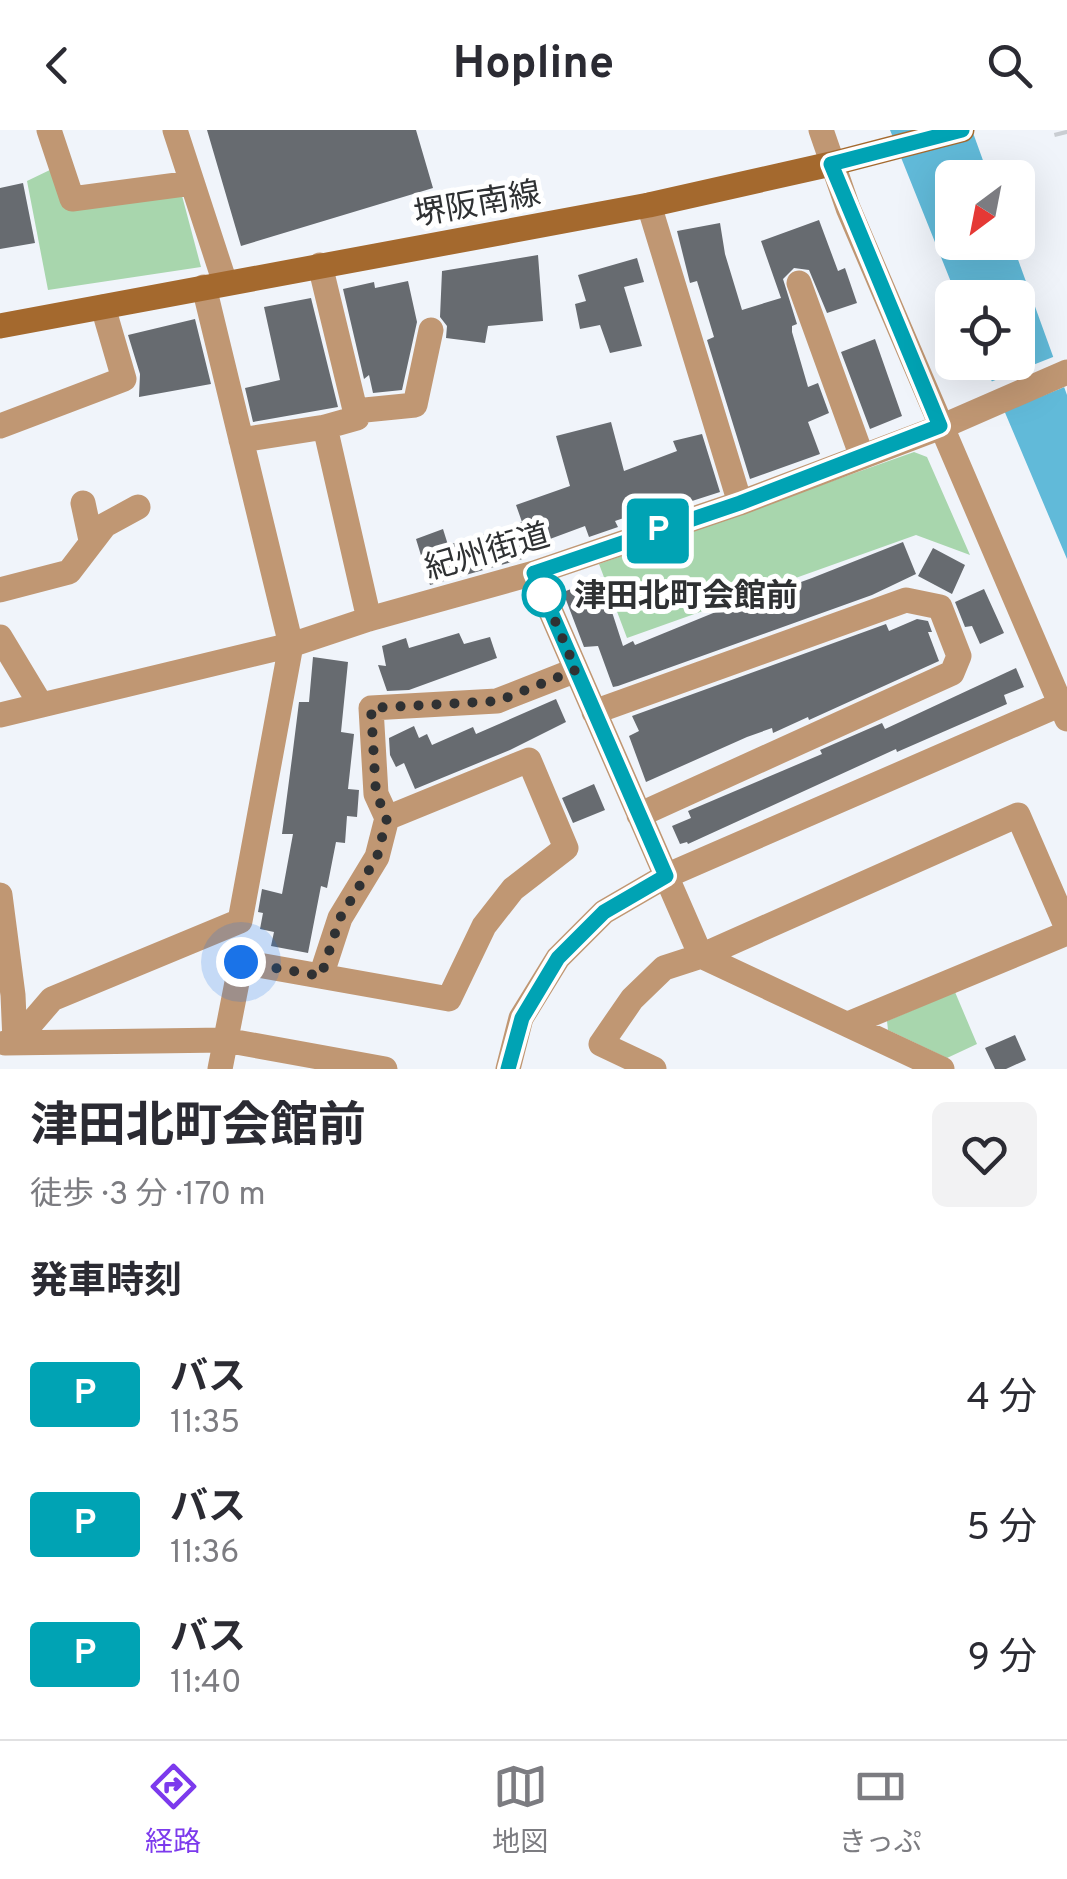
<!DOCTYPE html>
<html lang="ja">
<head>
<meta charset="utf-8">
<style>
	body { margin:0; font-family:Overpass,"Noto Sans JP",sans-serif; background:#f2f2f3; color:#2b2b33; height:100vh; display:flex; flex-direction:column; font-size:38px; white-space:nowrap }
	* { box-sizing:border-box; margin:0 }
	p { font-size:32px; color:#7c7c81 }
	.icon { flex:none; width:55px; height:55px; fill:none; stroke:currentColor; stroke-width:2; stroke-linecap:round; stroke-linejoin:round }
	.map { position:relative; height:939px; overflow:hidden }
	.sheet { display:flex; flex-direction:column; background:#fff; flex:1 }
	.sheet>* { flex:none }
	.badge { padding:0 20px; border-radius:8px; font-size:35px; line-height:65px }
	.needle { width:65px; rotate:212deg }
	.controls { position:absolute; left:935px; top:30px; display:grid; gap:20px }
	.controls a { display:grid; place-items:center; width:100px; height:100px; border-radius:15px; background:#fff; box-shadow:0 10px 40px #0002; font-size:50px }
	.you { position:absolute; width:50px; height:50px; margin:-25px; border:8px solid #fff; border-radius:50%; background:#1a73e8; box-shadow:0 0 0 15px #1a73e833 }
	.map>.badge { position:absolute; translate:-50% -50%; box-shadow:0 0 0 5px #fff }
	h2 { padding:0 30px; font-size:38px; line-height:90px }
	.round { display:grid; place-items:center; flex:none; width:105px; height:105px; border-radius:15px; background:#f2f2f3 }
	.overview { display:flex; align-items:center; justify-content:space-between; height:170px; padding:0 30px }
	h1 { font-size:48px; font-weight:700; line-height:75px }
	ul { padding:0; list-style:none }
	li { display:flex; align-items:center; gap:30px; height:130px; padding:0 30px }
	li div { flex:1 }
	li b { display:block; font-size:38px }
	li em { font-style:normal }
	li .badge { min-width:110px; font-weight:700; text-align:center }
	header { display:flex; justify-content:space-between; align-items:center; height:130px; padding:0 30px; background:#fff; font-size:45px; font-weight:700 }
	.tabs { display:flex; justify-content:space-around; align-items:center; height:140px; border-top:2px solid #e1e1e2; background:#fff; font-size:28px; color:#7c7c81 }
	.tabs a { display:grid; justify-items:center; gap:5px }
	.tabs .on { color:#7c3aed }
	.map>svg:first-child { display:block }
</style>
</head>
<body>
<header><svg class="icon" aria-label="back" viewBox="0 0 24 24"><path d="M15 5l-7 7 7 7"/></svg>Hopline<svg class="icon" aria-label="search" viewBox="0 0 24 24"><circle cx="10" cy="10" r="6"/><path d="M15 15l6 6"/></svg></header>
<div class="map">
<svg width="1067" height="939" viewBox="0 0 1067 939">
	<rect width="100%" height="100%" fill="#f0f4fa"/>
	<path fill="#a8d6ad" d="M 54,38 L 71,78 L 181,62 L 201,137 L 48,160 L 27,51 Z
		M 914,322 L 927,327 L 970,425 L 916,405 L 627,508 L 599,434 Z
		M 955,862 L 977,914 L 947,928 L 888,900 L 887,891 Z"/>
	<path fill="#61bad9" d="M 890,0 L 972,0 L 989,47 L 952,48 L 952,112 L 1012,113 L 1067,265 L 1067,429 L 984,233 L 1018,232 L 1018,168 L 957,167 Z"/>
	<path fill="#f0f4fa" d="M 1058,225 L 1067,256 L 1000,283 L 988,253 Z"/>
	<path fill="#676b70" d="M 207,0 L 416,0 L 433,58 L 241,116 Z
		M 23,53 L 35,113 L 0,119 L 0,58 Z
		M 819,90 L 838,141 L 845,138 L 857,173 L 827,183 L 809,140 L 794,138 L 783,149 L 797,194 L 792,196 L 792,202 L 808,257 L 818,253 L 829,283 L 808,292 L 820,324 L 750,349 L 707,210 L 714,207 L 697,151 L 690,153 L 677,101 L 720,93 L 725,124 L 742,180 L 781,168 L 761,111 Z
		M 538,125 L 543,191 L 488,196 L 485,213 L 446,208 L 447,196 L 440,187 L 442,141 Z
		M 637,128 L 644,152 L 624,157 L 642,216 L 610,223 L 600,195 L 580,199 L 575,174 L 586,171 L 578,145 Z
		M 408,151 L 417,192 L 402,260 L 373,263 L 369,245 L 364,249 L 343,159 L 374,152 L 375,158 Z
		M 311,168 L 338,277 L 253,292 L 245,258 L 280,250 L 264,177 Z
		M 195,189 L 211,254 L 139,267 L 140,244 L 128,205 Z
		M 875,209 L 902,286 L 870,299 L 841,222 Z
		M 611,292 L 624,341 L 677,321 L 673,311 L 702,304 L 720,362 L 661,381 L 659,376 L 615,391 L 618,397 L 589,407 L 585,396 L 523,419 L 526,428 L 430,455 L 416,409 L 443,399 L 448,415 L 522,392 L 516,375 L 570,356 L 556,306 Z
		M 903,412 L 916,444 L 872,465 L 618,556 L 613,557 L 598,516 L 584,517 L 563,462 L 601,448 L 623,516 L 633,511 L 635,515 L 767,461 L 768,464 L 812,448 Z
		M 933,418 L 965,435 L 952,464 L 918,446 Z
		M 984,459 L 1004,503 L 980,514 L 972,496 L 965,497 L 955,472 Z
		M 917,489 L 928,491 L 932,502 L 928,502 L 939,531 L 809,590 L 808,587 L 773,603 L 772,598 L 747,607 L 646,652 L 629,606 L 639,601 L 632,586 L 886,494 L 889,501 Z
		M 459,503 L 464,514 L 490,507 L 497,528 L 409,560 L 387,561 L 378,535 L 386,536 L 382,516 L 406,508 L 409,518 Z
		M 313,527 L 348,532 L 341,602 L 354,604 L 348,659 L 359,660 L 357,687 L 347,686 L 345,713 L 336,712 L 327,758 L 321,756 L 308,823 L 271,816 L 274,802 L 260,799 L 263,783 L 258,782 L 262,759 L 282,764 L 293,704 L 282,704 L 292,628 L 299,572 L 309,572 Z
		M 1016,538 L 1024,557 L 1004,565 L 1007,574 L 897,622 L 896,619 L 688,714 L 687,712 L 680,714 L 672,696 L 691,688 L 688,681 L 822,624 L 820,620 L 882,593 L 885,599 Z
		M 556,569 L 566,592 L 510,620 L 415,659 L 404,633 L 396,637 L 390,625 L 389,608 L 414,596 L 419,608 L 427,604 L 432,615 L 473,597 L 476,604 Z
		M 594,654 L 605,680 L 573,693 L 562,668 Z
		M 1015,905 L 1026,930 L 1006,939 L 995,939 L 985,918 Z"/>
	<g fill="none" stroke-linecap="round" stroke-linejoin="round">
		<path stroke="#c9cdd2" stroke-width="25" stroke-dasharray="25 12" stroke-linecap="butt" d="M 1066,0 L 1067,4"/>
		<path stroke="#c09773" stroke-width="25" d="M 49,0 L 72,69 L 192,53
			M 175,0 L 225,153
			M 649,75 L 740,373
			M 799,153 L 862,327
			M 355,281 L 415,275 L 431,200
			M 0,296 L 124,249 L 103,177
			M 325,297 L 369,489
			M 241,310 L 325,297 L 357,288 L 320,135
			M 83,373 L 91,410
			M 534,443 L 701,826 L 942,939
			M 0,460 L 69,442 L 105,395 L 138,377
			M 0,507 L 41,575
			M 594,582 L 906,470 L 940,477 L 959,526 L 952,543 L 639,685
			M 0,585 L 291,515 L 369,489 L 534,443 L 740,373 L 941,297 L 1067,242
			M 0,765 L 13,865 L 15,912
			M 321,846 L 340,788 L 377,727 L 387,688 L 376,664 L 371,578 L 497,571 L 576,540
			M 848,894 L 1067,803
			M 15,912 L 52,869 L 240,791 L 291,515 L 204,157
			M 5,913 L 225,910 L 385,939
			M 220,939 L 241,832 L 449,869 L 484,796 L 513,759 L 566,718 L 529,630 L 387,688
			M 654,939 L 601,914 L 632,869 L 664,838 L 701,826 L 1018,685 L 1067,798"/>
		<path stroke="#c09773" stroke-width="25" d="M 821,0 L 848,78 L 1067,589
			M 508,939 L 521,888 L 558,828 L 604,782 L 666,746 L 1061,574"/>
		<path stroke="#a4692e" stroke-width="25" d="M 0,196 L 649,75 L 831,34 L 962,0"/>
	</g>
	<g fill="none" stroke-linecap="round" stroke-linejoin="round">
		<defs>
			<path id="line" d="M 508,939 L 522,888 L 558,828 L 604,782 L 666,746 L 534,443 L 740,373 L 940,296 L 831,34 L 962,0"/>
		</defs>
		<use href="#line" stroke="#fff" stroke-width="22"/>
		<use href="#line" stroke="#00a3b4" stroke-width="15"/>
		<path stroke="#2f3133" stroke-width="10" stroke-dasharray="0 18" d="M 241,832 L 321,846 L 340,788 L 377,727 L 387,688 L 376,664 L 371,578 L 498,571 L 576,540 L 544,465"/>
	</g>
	<circle fill="#fff" stroke="#00a3b4" stroke-width="5" cx="544" cy="465" r="20"/>
	<g text-anchor="middle" stroke-width="10" stroke-linejoin="round" paint-order="stroke">
		<g font-size="32" fill="#2f3133" stroke="#fff">
			<text transform="translate(477 73) rotate(-10)" y="11">堺阪南線</text>
			<text transform="translate(487 421) rotate(-16)" y="11">紀州街道</text>
		</g>
		<g font-size="32" font-weight="bold" fill="#2f3133" stroke="#fff" text-anchor="start">
			<text x="574" y="476">津田北町会館前</text>
		</g>
	</g>
</svg>
<div class="controls">
<a><svg class="needle" viewBox="-14 -14 28 28"><path d="M0-13l5 13h-10z" fill="#e53935"/><path d="M0 13l5-13h-10z" fill="#7c7c81"/></svg></a>
<a><svg class="icon" aria-label="locate" viewBox="0 0 24 24"><circle cx="12" cy="12" r="6"/><path d="M12 2v4M12 18v4M2 12h4M18 12h4"/></svg></a>
</div>
<div class="you" style="left:241px;top:832px"></div>
<b class="badge" style="left:658px;top:401px;background:#00a3b4;color:#fff">P</b>
</div>
<section class="sheet">
<div class="overview"><div><h1>津田北町会館前</h1><p>徒歩 · 3 分 · 170 m</p></div><a class="round"><svg class="icon" aria-label="heart" viewBox="0 0 24 24"><path d="M12 20l-8-8c-3-5 5-10 8-4 3-6 11-1 8 4z"/></svg></a></div>
<h2>発車時刻</h2>
<ul>
<li><span class="badge" style="background:#00a3b4;color:#fff">P</span><div><b>バス</b><p>11:35</p></div><em>4 分</em></li>
<li><span class="badge" style="background:#00a3b4;color:#fff">P</span><div><b>バス</b><p>11:36</p></div><em>5 分</em></li>
<li><span class="badge" style="background:#00a3b4;color:#fff">P</span><div><b>バス</b><p>11:40</p></div><em>9 分</em></li>
</ul>
</section>
<nav class="tabs">
<a class="on"><svg class="icon" aria-label="directions" viewBox="0 0 24 24"><path d="M12 3l9 9-9 9-9-9zM9 14v-3h6M13 9l2 2-2 2"/></svg>経路</a>
<a><svg class="icon" aria-label="map" viewBox="0 0 24 24"><path d="M3 6l6-2 6 2 6-2v14l-6 2-6-2-6 2zM9 4v14M15 6v14"/></svg>地図</a>
<a><svg class="icon" aria-label="tickets" viewBox="0 0 24 24"><path d="M3 7h18v10H3zM15 7v10"/></svg>きっぷ</a>
</nav>
</body>
</html>
